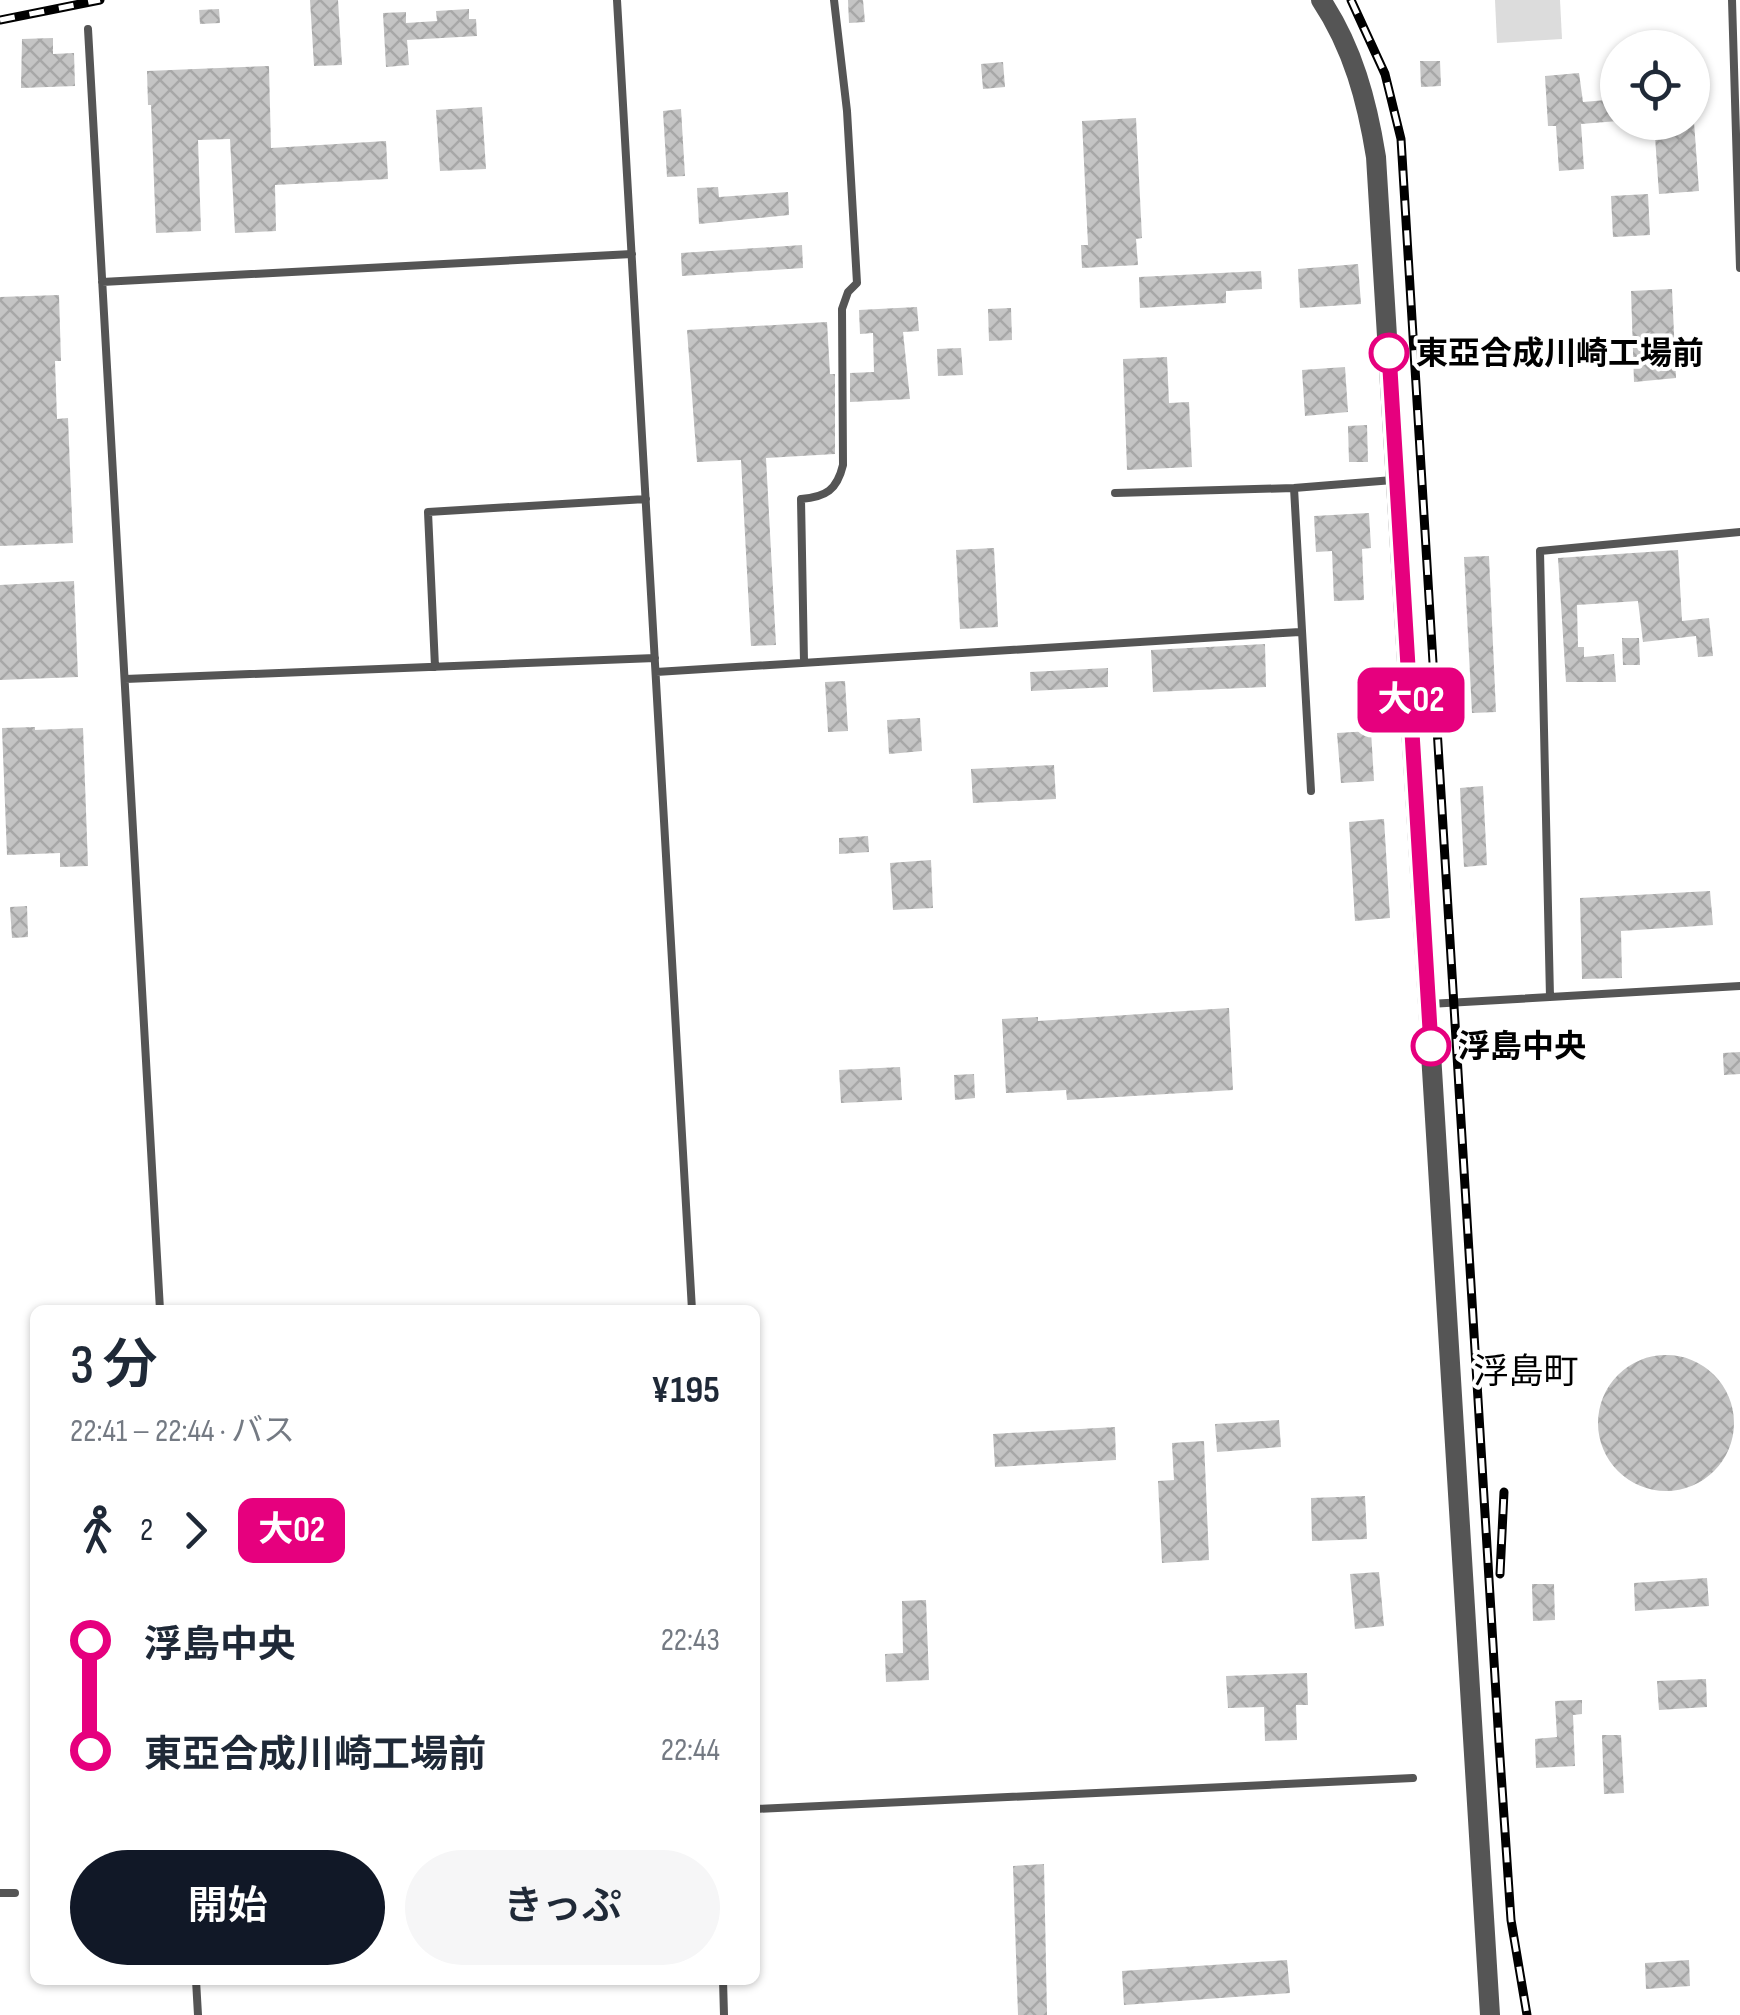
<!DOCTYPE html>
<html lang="ja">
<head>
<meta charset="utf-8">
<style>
	body { margin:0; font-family:"Sofia Sans Condensed","Noto Sans JP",sans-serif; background:#f6f6f7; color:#1f2937; height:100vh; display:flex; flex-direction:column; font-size:38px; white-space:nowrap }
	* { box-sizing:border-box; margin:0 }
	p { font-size:32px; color:#747a83 }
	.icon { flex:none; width:55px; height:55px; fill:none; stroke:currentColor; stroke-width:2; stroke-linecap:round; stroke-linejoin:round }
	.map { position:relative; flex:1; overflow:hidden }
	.sheet { position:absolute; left:30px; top:1305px; width:730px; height:680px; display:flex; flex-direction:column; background:#fff; border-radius:15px; box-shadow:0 2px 8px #0004 }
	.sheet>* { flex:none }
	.badge { padding:0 20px; border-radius:15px; font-size:35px; line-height:65px }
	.buttons { position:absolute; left:1600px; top:30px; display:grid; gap:20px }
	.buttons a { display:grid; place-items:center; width:110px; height:110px; border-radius:50%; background:#fff; box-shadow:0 2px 8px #0004; font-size:50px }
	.map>.badge { position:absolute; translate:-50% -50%; box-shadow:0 0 0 5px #fff }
	.legs { display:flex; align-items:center; gap:15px; height:110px; padding:0 40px; font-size:32px }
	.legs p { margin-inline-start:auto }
	.head { display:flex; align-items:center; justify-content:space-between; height:170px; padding:0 40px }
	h1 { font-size:55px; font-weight:600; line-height:75px }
	.button { display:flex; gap:20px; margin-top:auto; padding:20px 40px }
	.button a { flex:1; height:115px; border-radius:60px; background:#111827; color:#fff; font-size:40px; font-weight:600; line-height:115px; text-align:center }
	.button a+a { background:#f6f6f7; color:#1f2937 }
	ul { padding:0 40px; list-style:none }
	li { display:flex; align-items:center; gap:35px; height:110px; font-size:38px }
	li i { display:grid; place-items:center; width:15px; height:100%; margin:0 12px; background:currentColor }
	li i::after { content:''; width:25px; height:25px; margin:-12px; border:8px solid; border-radius:50%; background:#fff }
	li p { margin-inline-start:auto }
	li:first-child i { background:linear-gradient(#0000 50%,currentColor 0) }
	li:last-child i { background:linear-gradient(currentColor 50%,#0000 0) }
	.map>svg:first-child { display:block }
</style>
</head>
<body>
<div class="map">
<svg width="1740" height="2015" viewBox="0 0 1740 2015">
	<defs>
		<pattern id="building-cross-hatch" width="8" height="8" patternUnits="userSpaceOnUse" patternTransform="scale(2.5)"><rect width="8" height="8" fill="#c4c4c4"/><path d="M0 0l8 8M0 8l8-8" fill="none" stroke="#a7a7a7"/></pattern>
	</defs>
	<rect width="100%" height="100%" fill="#fff"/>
	<path fill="#dcdcdc" d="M 1495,0 L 1560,0 L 1562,39 L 1497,43 Z"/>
	<path fill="url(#building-cross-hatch)" d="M 310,0 L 338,0 L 342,65 L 314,66 Z
		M 848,0 L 863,0 L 865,22 L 849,23 Z
		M 219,9 L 220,23 L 200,24 L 199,10 Z
		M 469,9 L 469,19 L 476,19 L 477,36 L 407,40 L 409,65 L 386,67 L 383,13 L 406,12 L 406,23 L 437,21 L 436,11 Z
		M 53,38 L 53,54 L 74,53 L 75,86 L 21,88 L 22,39 Z
		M 1420,61 L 1440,61 L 1441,86 L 1421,87 Z
		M 1003,62 L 1005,87 L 983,89 L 981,64 Z
		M 269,66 L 271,148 L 386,141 L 388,179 L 275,185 L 276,231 L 235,233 L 230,139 L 198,140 L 201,231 L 156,233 L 151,105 L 148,105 L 147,71 Z
		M 1579,73 L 1583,102 L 1618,99 L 1618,121 L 1581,124 L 1584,169 L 1559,171 L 1556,126 L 1548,126 L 1545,76 Z
		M 482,107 L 486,169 L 440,171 L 436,110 Z
		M 681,109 L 685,176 L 667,177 L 663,111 Z
		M 1136,118 L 1142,238 L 1136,239 L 1138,265 L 1082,268 L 1081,245 L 1088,245 L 1082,121 Z
		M 1654,122 L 1694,122 L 1699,191 L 1659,194 Z
		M 718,187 L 719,197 L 788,192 L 789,215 L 699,224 L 697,188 Z
		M 1648,194 L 1650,235 L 1613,237 L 1611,196 Z
		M 802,245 L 803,268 L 682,276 L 681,253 Z
		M 1358,264 L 1361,304 L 1300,308 L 1298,269 Z
		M 1261,271 L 1262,289 L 1226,291 L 1226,303 L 1140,308 L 1139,277 Z
		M 1672,289 L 1676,378 L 1634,382 L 1631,291 Z
		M 59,295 L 61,361 L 55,361 L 57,419 L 68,418 L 73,543 L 0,546 L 0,297 Z
		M 917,307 L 919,331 L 903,332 L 910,399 L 850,402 L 850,373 L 874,372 L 873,333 L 860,334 L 859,310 Z
		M 1011,308 L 1012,340 L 989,341 L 988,309 Z
		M 827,322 L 830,374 L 835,374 L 835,454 L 766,458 L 776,645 L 751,646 L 741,460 L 697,462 L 687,330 Z
		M 961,348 L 963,375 L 938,376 L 937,349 Z
		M 1167,357 L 1169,403 L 1189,402 L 1192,467 L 1127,470 L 1123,359 Z
		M 1345,367 L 1348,412 L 1305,416 L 1302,370 Z
		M 1367,425 L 1368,462 L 1349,462 L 1348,426 Z
		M 1369,513 L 1371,548 L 1362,549 L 1364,600 L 1334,601 L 1332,551 L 1316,552 L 1314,516 Z
		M 994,548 L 998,627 L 960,629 L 956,550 Z
		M 1678,550 L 1682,621 L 1709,618 L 1713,656 L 1698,657 L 1696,636 L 1643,642 L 1638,601 L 1577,605 L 1578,647 L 1584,647 L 1584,657 L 1614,654 L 1616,682 L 1566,682 L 1558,558 Z
		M 1489,556 L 1496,712 L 1472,713 L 1464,557 Z
		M 74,581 L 78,677 L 0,680 L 0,585 Z
		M 1622,638 L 1639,638 L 1640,665 L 1623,665 Z
		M 1265,644 L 1266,687 L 1153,692 L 1151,650 Z
		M 1108,668 L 1108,687 L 1031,691 L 1030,672 Z
		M 845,681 L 848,731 L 828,732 L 825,682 Z
		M 920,718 L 922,751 L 889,754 L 887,720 Z
		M 35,727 L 35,730 L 83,728 L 88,866 L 60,867 L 60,853 L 7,855 L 2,728 Z
		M 1371,731 L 1374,781 L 1341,783 L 1337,733 Z
		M 1054,765 L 1056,799 L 973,803 L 971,769 Z
		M 1483,786 L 1487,865 L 1464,867 L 1460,788 Z
		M 1384,819 L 1390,918 L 1355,921 L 1349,822 Z
		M 868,836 L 869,852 L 839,854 L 839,838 Z
		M 931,860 L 933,908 L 893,910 L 890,863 Z
		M 1710,891 L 1713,925 L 1621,931 L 1622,978 L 1582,979 L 1580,898 Z
		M 27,906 L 28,937 L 12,938 L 10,907 Z
		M 1229,1008 L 1233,1090 L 1067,1100 L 1066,1090 L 1006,1093 L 1002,1019 L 1038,1017 L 1038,1021 Z
		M 1740,1052 L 1740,1074 L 1724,1075 L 1723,1053 Z
		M 900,1067 L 902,1100 L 841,1103 L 839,1070 Z
		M 974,1074 L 975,1098 L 955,1100 L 954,1075 Z
		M1598 1423a68 68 0 1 1 136 0a68 68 0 1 1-136 0Z
		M 1279,1420 L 1281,1447 L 1217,1452 L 1215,1424 Z
		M 1115,1427 L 1116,1460 L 995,1467 L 993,1434 Z
		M 1204,1441 L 1209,1560 L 1162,1563 L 1158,1481 L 1174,1480 L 1172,1443 Z
		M 1365,1496 L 1367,1539 L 1312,1541 L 1311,1498 Z
		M 1379,1572 L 1384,1626 L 1355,1629 L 1350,1574 Z
		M 1707,1578 L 1709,1606 L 1635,1611 L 1634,1583 Z
		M 1532,1584 L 1554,1584 L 1555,1620 L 1533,1621 Z
		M 926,1600 L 929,1680 L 886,1682 L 885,1654 L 903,1653 L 902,1601 Z
		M 1307,1673 L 1308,1705 L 1296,1705 L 1297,1740 L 1265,1741 L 1264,1707 L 1228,1708 L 1226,1676 Z
		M 1706,1679 L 1707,1707 L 1659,1710 L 1657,1681 Z
		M 1582,1700 L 1582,1714 L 1573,1715 L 1575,1766 L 1536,1768 L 1535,1739 L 1557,1737 L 1555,1701 Z
		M 1602,1735 L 1621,1735 L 1624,1793 L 1604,1794 Z
		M 1044,1864 L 1047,2015 L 1018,2015 L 1013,1866 Z
		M 1287,1960 L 1290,1993 L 1124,2005 L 1122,1971 Z
		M 1689,1960 L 1690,1986 L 1646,1989 L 1645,1963 Z"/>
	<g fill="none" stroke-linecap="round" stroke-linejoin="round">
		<path stroke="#555" stroke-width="8" d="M 617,0 L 692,1310
			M 1732,0 L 1740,268
			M 88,29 L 160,1310
			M 102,282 L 632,254
			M 1294,488 L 1311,791
			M 1115,493 L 1294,488 L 1393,480
			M 804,662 L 801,499 C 826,497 837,490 843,465 L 842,309 L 848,292 L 857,283 L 847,111 L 834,0
			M 435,667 L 428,512 L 646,499
			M 656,672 L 1300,632
			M 125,679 L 655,658
			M 1550,997 L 1540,551 L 1740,532
			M 1429,1004 L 1740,986
			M 755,1809 L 1413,1778
			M 0,1893 L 15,1893
			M 196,1980 L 198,2015
			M 723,1980 L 724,2015"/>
		<path stroke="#555" stroke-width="20" d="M 1321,0 C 1353,48 1367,101 1376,157 L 1490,2015"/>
		<defs>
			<path id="rail" d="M 1351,0 L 1385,74 L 1401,139 L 1499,1743 L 1511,1920 L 1527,2015
				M 0,20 L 100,0
				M 1500,1574 L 1504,1492"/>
		</defs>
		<use href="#rail" stroke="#000" stroke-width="9"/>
		<use href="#rail" stroke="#fff" stroke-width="5" stroke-dasharray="15" stroke-linecap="butt"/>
	</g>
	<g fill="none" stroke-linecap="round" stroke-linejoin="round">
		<defs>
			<path id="line-1" d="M 1389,353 L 1431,1046"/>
		</defs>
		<use href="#line-1" stroke="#fff" stroke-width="22"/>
		<use href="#line-1" stroke="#e6007e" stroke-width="15"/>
	</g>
	<g fill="#fff" stroke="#e6007e" stroke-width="5">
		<circle cx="1389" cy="353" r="18"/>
		<circle cx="1431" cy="1046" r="18"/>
	</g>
	<g text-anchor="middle" stroke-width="8" stroke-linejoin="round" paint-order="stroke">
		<g font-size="32" font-weight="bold" fill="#000" stroke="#fff" text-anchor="start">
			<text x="1416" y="364">東亞合成川崎工場前</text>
			<text x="1458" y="1057">浮島中央</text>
		</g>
		<g font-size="35" fill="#000" stroke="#fff">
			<text x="1526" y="1383">浮島町</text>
		</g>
	</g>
</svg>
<div class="buttons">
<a><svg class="icon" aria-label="locate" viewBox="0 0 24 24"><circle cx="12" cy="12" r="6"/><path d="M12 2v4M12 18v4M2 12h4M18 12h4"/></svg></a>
</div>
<b class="badge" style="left:1411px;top:700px;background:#e6007e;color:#fff">大02</b>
<section class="sheet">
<div class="head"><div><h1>3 分</h1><p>22:41 – 22:44 · バス</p></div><b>¥195</b></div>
<div class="legs"><svg class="icon" aria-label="walk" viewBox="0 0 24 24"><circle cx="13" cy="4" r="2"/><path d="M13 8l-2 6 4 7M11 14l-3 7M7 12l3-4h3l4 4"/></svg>2<svg class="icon" aria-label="forward" viewBox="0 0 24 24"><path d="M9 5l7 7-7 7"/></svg><b class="badge" style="background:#e6007e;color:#fff">大02</b></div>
<ul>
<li><i style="color:#e6007e"></i><b>浮島中央</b><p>22:43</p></li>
<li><i style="color:#e6007e"></i><b>東亞合成川崎工場前</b><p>22:44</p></li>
</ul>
<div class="button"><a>開始</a><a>きっぷ</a></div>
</section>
</div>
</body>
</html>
